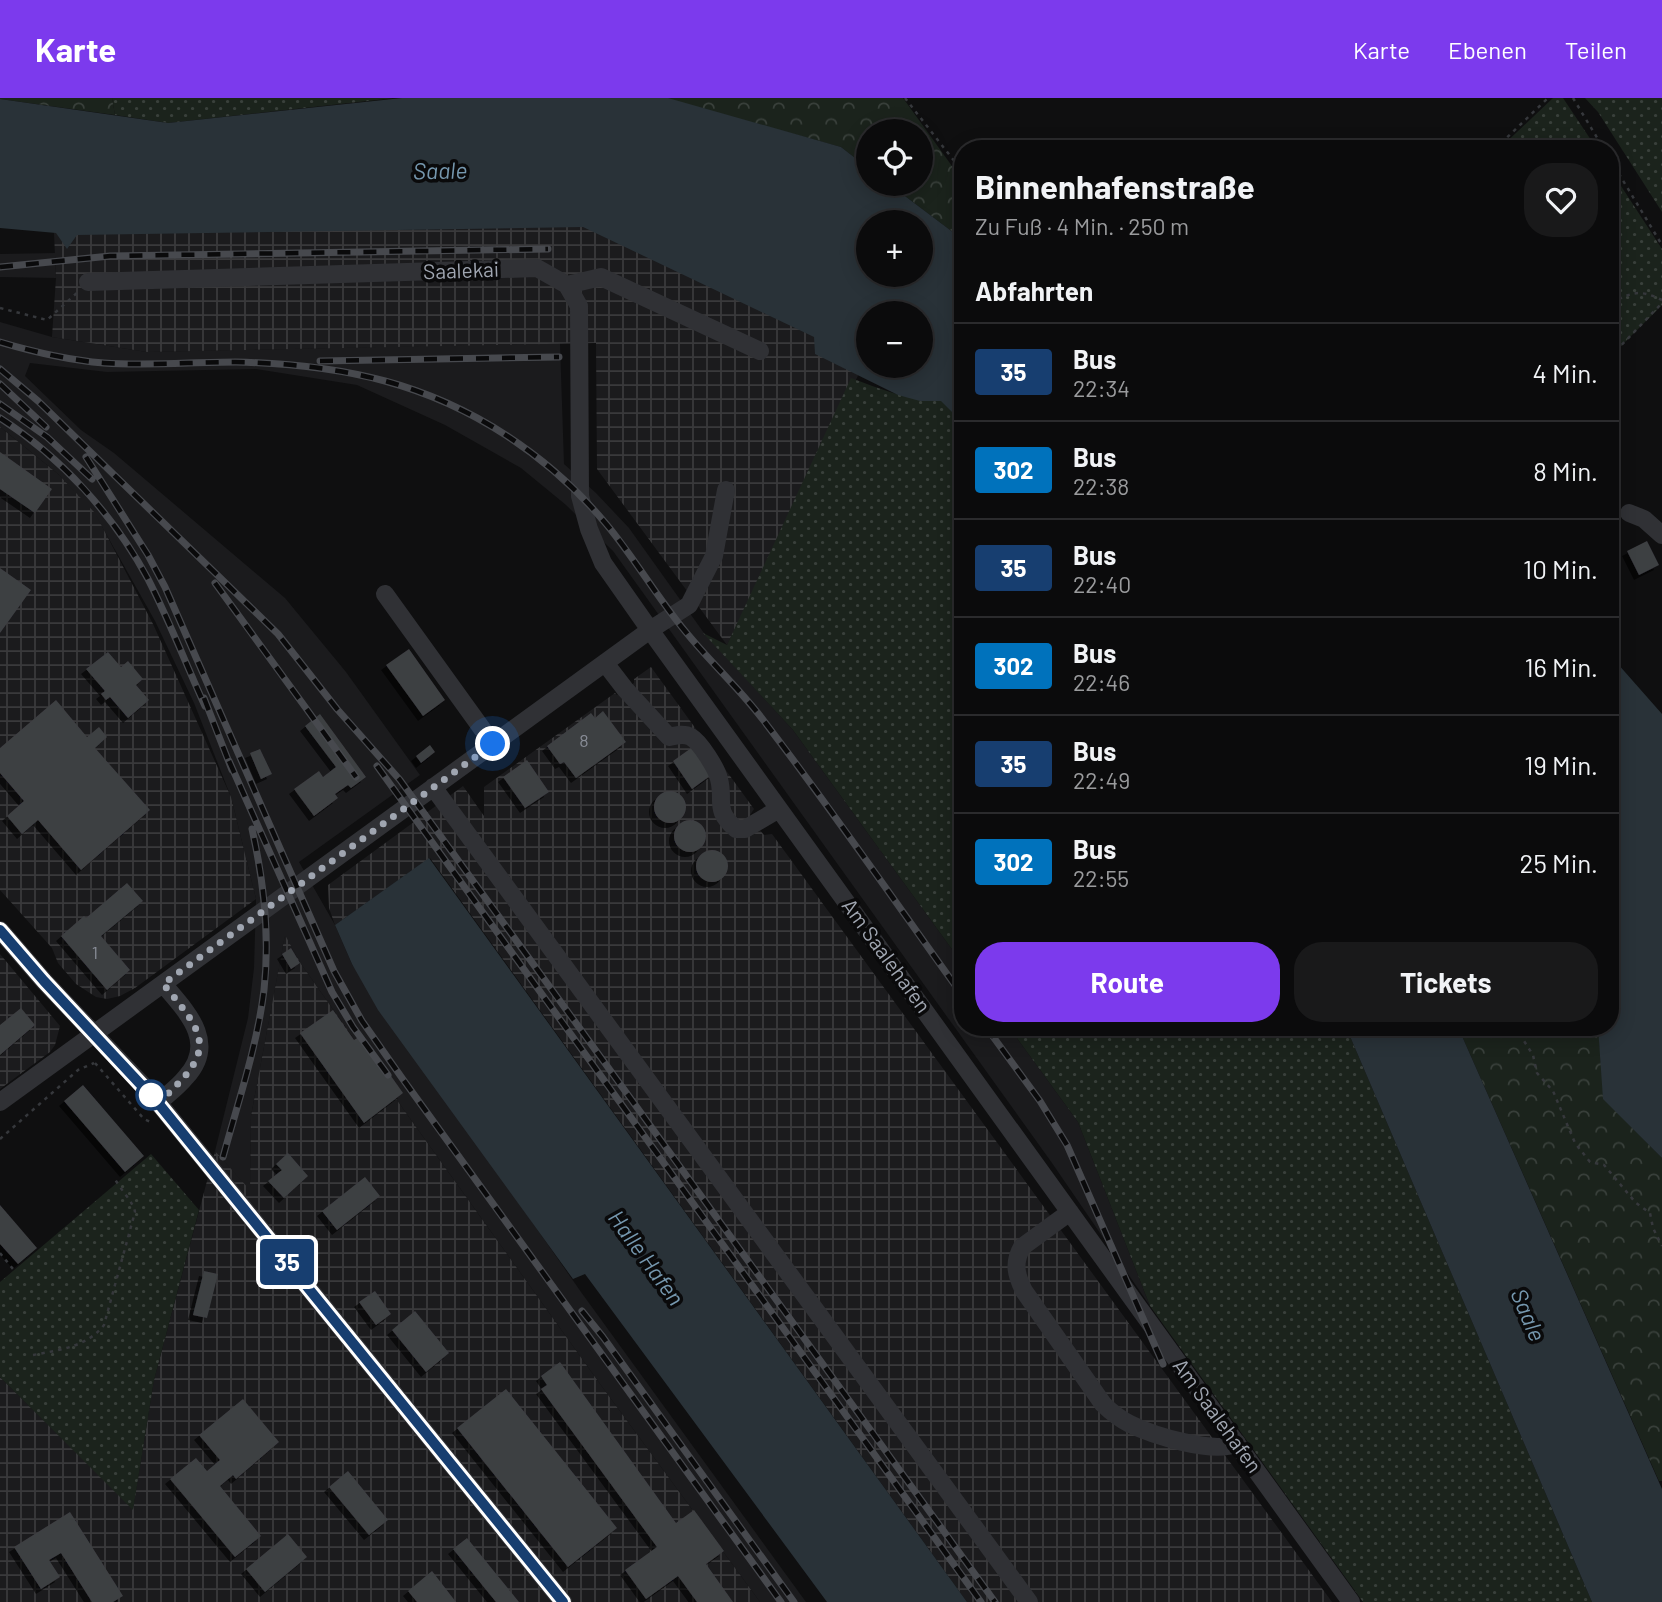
<!DOCTYPE html>
<html lang="de">
<head>
<meta charset="utf-8">
<style>
	body { margin:0; font-family:Barlow,sans-serif; background:#19191a; color:#f1f3f6; height:100vh; display:flex; flex-direction:column; font-size:26px; white-space:nowrap }
	* { box-sizing:border-box; margin:0 }
	p { font-size:23px; color:#9a9b9d }
	.icon { flex:none; width:38px; height:38px; fill:none; stroke:currentColor; stroke-width:2; stroke-linecap:round; stroke-linejoin:round }
	.map { position:relative; flex:1; overflow:hidden }
	.drawer { position:absolute; left:954px; top:42px; width:665px; height:896px; display:flex; flex-direction:column; background:#0b0b0c; border-radius:28px; box-shadow:0 4px 18px #0003,0 0 0 2px #2b2b2d }
	.drawer>* { flex:none }
	.badge { padding:0 14px; border-radius:5px; font-size:24px; line-height:46px }
	.buttons { position:absolute; left:856px; top:21px; display:grid; gap:14px }
	.buttons a { display:grid; place-items:center; width:77px; height:77px; border-radius:50%; background:#0b0b0c; box-shadow:0 4px 18px #0003,0 0 0 2px #2b2b2d; font-size:35px }
	.you { position:absolute; width:35px; height:35px; margin:-18px; border:5px solid #fff; border-radius:50%; background:#1a73e8; box-shadow:0 0 0 10px #1a73e833 }
	.map>.badge { position:absolute; translate:-50% -50%; box-shadow:0 0 0 4px #fff }
	h2 { padding:0 21px; font-size:26px; line-height:63px }
	.round { display:grid; place-items:center; flex:none; width:74px; height:74px; border-radius:28px; background:#19191a }
	.overview { display:flex; align-items:center; justify-content:space-between; height:119px; padding:0 21px }
	h1 { font-size:33px; font-weight:700; line-height:52px }
	.button { display:flex; gap:14px; margin-top:auto; padding:14px 21px }
	.button a { flex:1; height:80px; border-radius:28px; background:#7c3aed; color:#fff; font-size:28px; font-weight:700; line-height:80px; text-align:center }
	.button a+a { background:#19191a; color:#f1f3f6 }
	ul { padding:0; list-style:none }
	li { display:flex; align-items:center; gap:21px; height:98px; padding:0 21px; border-top:2px solid #2b2b2d }
	li div { flex:1 }
	li b { display:block; font-size:26px }
	li em { font-style:normal }
	li .badge { min-width:77px; font-weight:700; text-align:center }
	header { display:flex; align-items:center; gap:42px; box-sizing:border-box; height:98px; padding:0 35px; background:#7c3aed; color:#fff }
	header strong { font-size:33px }
	nav { display:flex; gap:38px; margin-inline-start:auto; font-size:24px }
	.map>svg:first-child { display:block }
</style>
</head>
<body>
<header>
<strong>Karte</strong>
<nav><a>Karte</a><a>Ebenen</a><a>Teilen</a></nav>
</header>
<div class="map">
<svg width="1662" height="1504" viewBox="0 0 1662 1504">
	<defs>
		<pattern id="industrial-grid" width="8" height="8" patternUnits="userSpaceOnUse" patternTransform="scale(1.75)"><rect width="8" height="8" fill="#1b1b1d"/><path d="M0 4h8M4 0v8" fill="none" stroke="#39393b"/></pattern>
		<pattern id="grass-dots" width="8" height="8" patternUnits="userSpaceOnUse" patternTransform="scale(1.75)"><rect width="8" height="8" fill="#1b231c"/><path d="M2 2h.1M6 6h.1" fill="none" stroke="#39403b" stroke-width="1.8" stroke-linecap="round"/></pattern>
		<pattern id="forest-crowns" width="20" height="18" patternUnits="userSpaceOnUse" patternTransform="scale(1.75)"><rect width="20" height="18" fill="#1b231c"/><path d="M2 6a3 3 0 1 1 6 0M12 15a3 3 0 1 1 6 0" fill="none" stroke="#39403b"/></pattern>
		<filter id="shadow"><feDropShadow dx="-5" dy="5" stdDeviation="0" flood-color="#0009"/></filter>
	</defs>
	<rect width="100%" height="100%" fill="#0f0f10"/>
	<path fill="#1b1b1d" d="M 55,155 L 56,180 L 0,179 L 0,156 Z
		M 0,224 L 52,239 L 147,254 L 560,245 L 564,366 L 596,395 L 629,430 L 704,535 L 793,632 L 962,865 L 962,929 L 1009,929 L 1078,1024 L 1150,1208 L 1052,1065 L 613,453 L 566,407 L 521,370 L 445,327 L 357,287 L 256,271 L 107,274 L 30,265 L 25,278 L 81,332 L 114,355 L 285,500 L 346,574 L 420,677 L 299,764 L 335,827 L 352,866 L 581,1194 L 806,1504 L 760,1504 L 600,1286 L 411,1022 L 301,866 L 285,838 L 251,1018 L 250,1093 L 215,1053 L 248,920 L 254,870 L 256,801 L 231,699 L 194,605 L 155,523 L 96,418 L 58,376 L 0,329 Z"/>
	<path fill="url(#industrial-grid)" d="M 597,102 L 868,257 L 727,547 L 597,371 L 596,245 L 147,254 L 52,239 L 56,180 L 53,111 Z
		M 0,329 L 58,376 L 95,415 L 153,526 L 231,699 L 256,801 L 135,890 L 120,898 L 107,901 L 96,899 L 76,886 L 58,865 L 52,850 L 0,792 Z
		M 651,569 L 754,711 L 750,717 L 755,726 L 764,737 L 772,736 L 1332,1504 L 967,1504 L 430,760 L 335,827 L 329,810 L 328,787 L 463,688 L 484,718 L 484,689 L 615,595 L 617,597 L 634,585 L 634,581 Z
		M 285,837 L 301,866 L 411,1022 L 600,1286 L 760,1504 L 0,1504 L 0,1279 L 133,1411 L 154,1282 L 215,1053 L 250,1092 L 251,1018 Z
		M 0,856 L 60,928 L 55,947 L 50,954 L 0,991 Z"/>
	<path fill="url(#grass-dots)" d="M 112,0 L 395,0 L 168,25 L 115,17 Z
		M 1553,0 L 1563,0 L 1597,51 L 1499,51 Z
		M 1585,0 L 1662,0 L 1662,114 L 1598,14 Z
		M 1610,71 L 1662,151 L 1662,207 L 1610,259 Z
		M 851,280 C 881,291 908,303 941,302 L 962,324 L 962,865 L 793,632 L 703,535 L 727,547 Z
		M 1009,929 L 1346,929 L 1592,1504 L 1363,1504 L 1150,1208 L 1078,1024 Z
		M 151,1056 L 199,1112 L 154,1282 L 133,1412 L 0,1279 L 0,1184 Z"/>
	<path fill="url(#forest-crowns)" d="M 112,0 L 115,17 L 0,1 L 0,0 Z
		M 663,0 L 903,0 L 962,82 L 962,141 L 889,86 L 920,86 L 920,33 L 868,33 L 868,70 L 841,49 Z
		M 1458,929 L 1598,929 L 1604,1001 L 1662,1060 L 1662,1383 L 1659,1383 Z"/>
	<path fill="#293238" fill-rule="evenodd" d="M 402,0 L 668,0 L 841,49 L 868,70 L 868,86 L 889,86 L 962,141 L 962,324 L 941,303 L 920,303 L 898,297 L 815,256 L 814,239 L 583,129 L 77,137 L 67,151 L 56,135 L 0,130 L 0,1 L 168,25 ZM 920,124 L 920,177 L 868,177 L 868,124 ZM 868,215 L 920,215 L 920,268 L 868,268 Z
		M 1610,557 L 1662,616 L 1662,1060 L 1603,1001 L 1598,929 L 1610,929 L 1610,857 L 1612,855 L 1610,851 Z
		M 429,760 L 967,1504 L 827,1504 L 585,1176 L 573,1181 L 378,912 L 352,866 L 335,827 Z
		M 1346,929 L 1458,929 L 1662,1391 L 1662,1504 L 1592,1504 Z"/>
	<path fill="#3e3f43" filter="url(#shadow)" d="M 0,354 L 52,391 L 35,415 L 0,391 Z
		M 1647,443 L 1659,467 L 1639,477 L 1627,453 Z
		M 0,470 L 31,492 L 0,535 Z
		M 409,551 L 445,602 L 423,618 L 386,567 Z
		M 108,554 L 121,569 L 128,563 L 143,581 L 136,587 L 149,602 L 128,620 L 110,599 L 106,602 L 101,596 L 105,593 L 86,571 Z
		M 56,602 L 87,639 L 99,629 L 107,639 L 95,650 L 150,712 L 81,772 L 38,722 L 22,736 L 7,718 L 24,703 L 0,675 L 0,650 Z
		M 603,613 L 626,644 L 576,680 L 564,664 L 560,666 L 547,648 L 591,615 L 595,620 Z
		M 320,616 L 366,679 L 351,690 L 348,687 L 335,696 L 338,700 L 314,718 L 294,691 L 319,673 L 323,679 L 336,669 L 305,628 Z
		M 430,647 L 435,654 L 421,665 L 416,658 Z
		M 694,648 L 714,675 L 692,691 L 673,663 Z
		M 260,651 L 272,676 L 261,681 L 250,655 Z
		M 527,662 L 549,694 L 525,710 L 503,679 Z
		M654 709a16 16 0 1 1 32 0a16 16 0 1 1-32 0Z
		M674 738a16 16 0 1 1 32 0a16 16 0 1 1-32 0Z
		M696 768a16 16 0 1 1 32 0a16 16 0 1 1-32 0Z
		M 127,785 L 143,803 L 101,838 L 130,872 L 107,892 L 61,838 L 84,818 L 86,820 Z
		M 291,850 L 300,865 L 291,871 L 282,856 Z
		M 21,910 L 35,927 L 0,957 L 0,927 Z
		M 333,912 L 354,942 L 362,937 L 403,995 L 364,1025 L 300,935 Z
		M 83,987 L 144,1058 L 125,1074 L 64,1003 Z
		M 288,1055 L 308,1078 L 284,1100 L 268,1083 L 282,1072 L 276,1066 Z
		M 365,1079 L 380,1098 L 337,1132 L 322,1113 Z
		M 0,1107 L 37,1150 L 18,1166 L 0,1146 Z
		M 204,1173 L 218,1176 L 207,1220 L 193,1217 Z
		M 375,1193 L 391,1216 L 376,1227 L 359,1204 Z
		M 415,1213 L 449,1255 L 426,1274 L 392,1232 Z
		M 560,1264 L 676,1425 L 694,1412 L 724,1453 L 706,1466 L 733,1504 L 697,1504 L 678,1478 L 646,1501 L 625,1472 L 657,1449 L 541,1291 L 547,1287 L 541,1278 Z
		M 506,1291 L 617,1430 L 568,1469 L 457,1330 Z
		M 243,1301 L 279,1344 L 236,1381 L 233,1377 L 220,1388 L 261,1438 L 235,1459 L 170,1381 L 196,1360 L 207,1373 L 220,1362 L 199,1337 Z
		M 348,1373 L 388,1422 L 369,1437 L 329,1389 Z
		M 70,1414 L 123,1498 L 113,1504 L 92,1504 L 61,1455 L 49,1462 L 60,1479 L 41,1491 L 14,1449 Z
		M 288,1436 L 307,1459 L 265,1494 L 246,1471 Z
		M 467,1440 L 519,1504 L 496,1504 L 453,1451 Z
		M 432,1473 L 456,1504 L 417,1504 L 408,1493 Z"/>
	<g fill="none" stroke-linecap="round" stroke-linejoin="round">
		<path stroke="#36383c" stroke-width="2.5" stroke-dasharray="3.5 5" stroke-linecap="butt" d="M 905,0 L 962,73
			M 1573,0 L 1604,51
			M 1495,51 L 1548,0
			M 1610,61 L 1662,147
			M 1611,205 C 1633,194 1639,191 1662,202
			M 0,210 L 47,222 L 78,194
			M 1610,259 L 1662,205
			M 1515,929 L 1533,957 L 1537,975 L 1553,993 L 1575,1045 L 1590,1064 L 1604,1067 L 1636,1105 L 1650,1115 L 1653,1130 L 1662,1148
			M 95,965 L 144,1021 L 153,1025
			M 0,1041 L 78,972 L 94,965
			M 0,1155 L 13,1171
			M 33,1257 C 59,1252 87,1249 104,1227 L 135,1114 C 134,1105 120,1091 115,1081"/>
		<path stroke="#303135" stroke-width="18" d="M 88,184 L 537,170 L 567,187 L 579,208 L 580,398 L 589,431 L 603,465 L 650,532 L 689,507 L 714,458 L 726,392
			M 567,187 L 601,179 L 760,253
			M 1629,415 L 1644,421 L 1662,437
			M 385,496 L 493,646
			M 605,565 L 625,591 L 669,639 C 677,637 684,635 691,639 C 700,644 717,671 719,681 C 725,704 713,711 736,731 L 745,731 L 779,711
			M 433,689 L 1029,1504
			M 0,832 L 44,883 L 152,997 L 563,1504
			M 0,1004 L 650,532 L 1351,1504
			M 158,1005 C 167,997 178,989 186,979 C 218,944 186,913 163,886
			M 1070,1114 L 1022,1149 C 1013,1165 1016,1177 1024,1193 L 1103,1306 C 1111,1314 1120,1321 1130,1326 C 1152,1337 1215,1357 1237,1345"/>
		<defs>
			<path id="rail" d="M 0,169 L 110,158 L 548,151
				M 0,244 C 34,254 69,262 104,265 C 148,268 192,264 236,264 C 286,265 336,270 385,283 C 471,306 550,358 607,427 C 635,461 657,499 685,533 C 710,564 740,591 764,623 C 832,712 896,805 962,897
				M 320,263 L 559,259
				M 0,271 L 38,303 L 278,536 L 337,611 L 400,682 L 995,1504
				M 0,286 L 46,329
				M 0,306 L 47,339 L 92,381
				M 0,320 C 61,359 113,416 148,481 C 169,522 186,566 205,608
				M 86,359 L 148,457 L 165,489 L 334,873 L 362,923 L 402,980 L 781,1504
				M 215,485 L 356,679
				M 204,600 L 232,672
				M 229,663 L 332,894 L 353,929 L 388,977
				M 377,668 L 981,1504
				M 986,929 L 1040,1003 L 1067,1047 L 1163,1266
				M 223,1059 C 238,1004 257,949 264,892 C 270,838 264,784 252,731
				M 582,1213 L 603,1239 L 794,1504"/>
		</defs>
		<use href="#rail" stroke="#47494e" stroke-width="7"/>
		<use href="#rail" stroke="#0a0a0b" stroke-width="4.5" stroke-dasharray="13" stroke-linecap="butt"/>
	</g>
	<g fill="none" stroke-linecap="round" stroke-linejoin="round">
		<defs>
			<path id="line" d="M 0,832 L 44,883 L 158,1005 L 563,1504"/>
		</defs>
		<use href="#line" stroke="#fff" stroke-width="16"/>
		<use href="#line" stroke="#173e70" stroke-width="10"/>
		<path stroke="#a0a6b1" stroke-width="7" stroke-dasharray="0 12.6" d="M 151,997 L 158,1005 C 214,954 211,942 163,886 L 493,646"/>
	</g>
	<circle fill="#fff" stroke="#173e70" stroke-width="3.5" cx="151" cy="997" r="14"/>
	<g text-anchor="middle" stroke-width="7" stroke-linejoin="round" paint-order="stroke">
		<g font-size="18" fill="#888c96">
			<text x="584" y="649">8</text>
			<text x="95" y="861">1</text>
		</g>
		<g font-size="21" fill="#a0a6b1" stroke="#0a0a0b">
			<text transform="translate(461 173) rotate(-2)" y="7">Saalekai</text>
			<text transform="translate(886 858) rotate(54)" y="7">Am Saalehafen</text>
			<text transform="translate(1217 1318) rotate(54)" y="7">Am Saalehafen</text>
		</g>
		<g font-size="23" font-style="italic" fill="#7597ae" stroke="#0a0a0b">
			<text transform="translate(440 73) rotate(-1)" y="8">Saale</text>
			<text transform="translate(646 1160) rotate(54)" y="8">Halle Hafen</text>
			<text transform="translate(1528 1217) rotate(67)" y="8">Saale</text>
		</g>
	</g>
</svg>
<div class="buttons">
<a><svg class="icon" aria-label="locate" viewBox="0 0 24 24"><circle cx="12" cy="12" r="6"/><path d="M12 2v4M12 18v4M2 12h4M18 12h4"/></svg></a>
<a>+</a>
<a>−</a>
</div>
<div class="you" style="left:493px;top:646px"></div>
<b class="badge" style="left:287px;top:1164px;background:#173e70;color:#fff">35</b>
<section class="drawer">
<div class="overview"><div><h1>Binnenhafenstraße</h1><p>Zu Fuß · 4 Min. · 250 m</p></div><a class="round"><svg class="icon" aria-label="heart" viewBox="0 0 24 24"><path d="M12 20l-8-8c-3-5 5-10 8-4 3-6 11-1 8 4z"/></svg></a></div>
<h2>Abfahrten</h2>
<ul>
<li><span class="badge" style="background:#173e70;color:#fff">35</span><div><b>Bus</b><p>22:34</p></div><em>4 Min.</em></li>
<li><span class="badge" style="background:#0072bc;color:#fff">302</span><div><b>Bus</b><p>22:38</p></div><em>8 Min.</em></li>
<li><span class="badge" style="background:#173e70;color:#fff">35</span><div><b>Bus</b><p>22:40</p></div><em>10 Min.</em></li>
<li><span class="badge" style="background:#0072bc;color:#fff">302</span><div><b>Bus</b><p>22:46</p></div><em>16 Min.</em></li>
<li><span class="badge" style="background:#173e70;color:#fff">35</span><div><b>Bus</b><p>22:49</p></div><em>19 Min.</em></li>
<li><span class="badge" style="background:#0072bc;color:#fff">302</span><div><b>Bus</b><p>22:55</p></div><em>25 Min.</em></li>
</ul>
<div class="button"><a>Route</a><a>Tickets</a></div>
</section>
</div>
</body>
</html>
